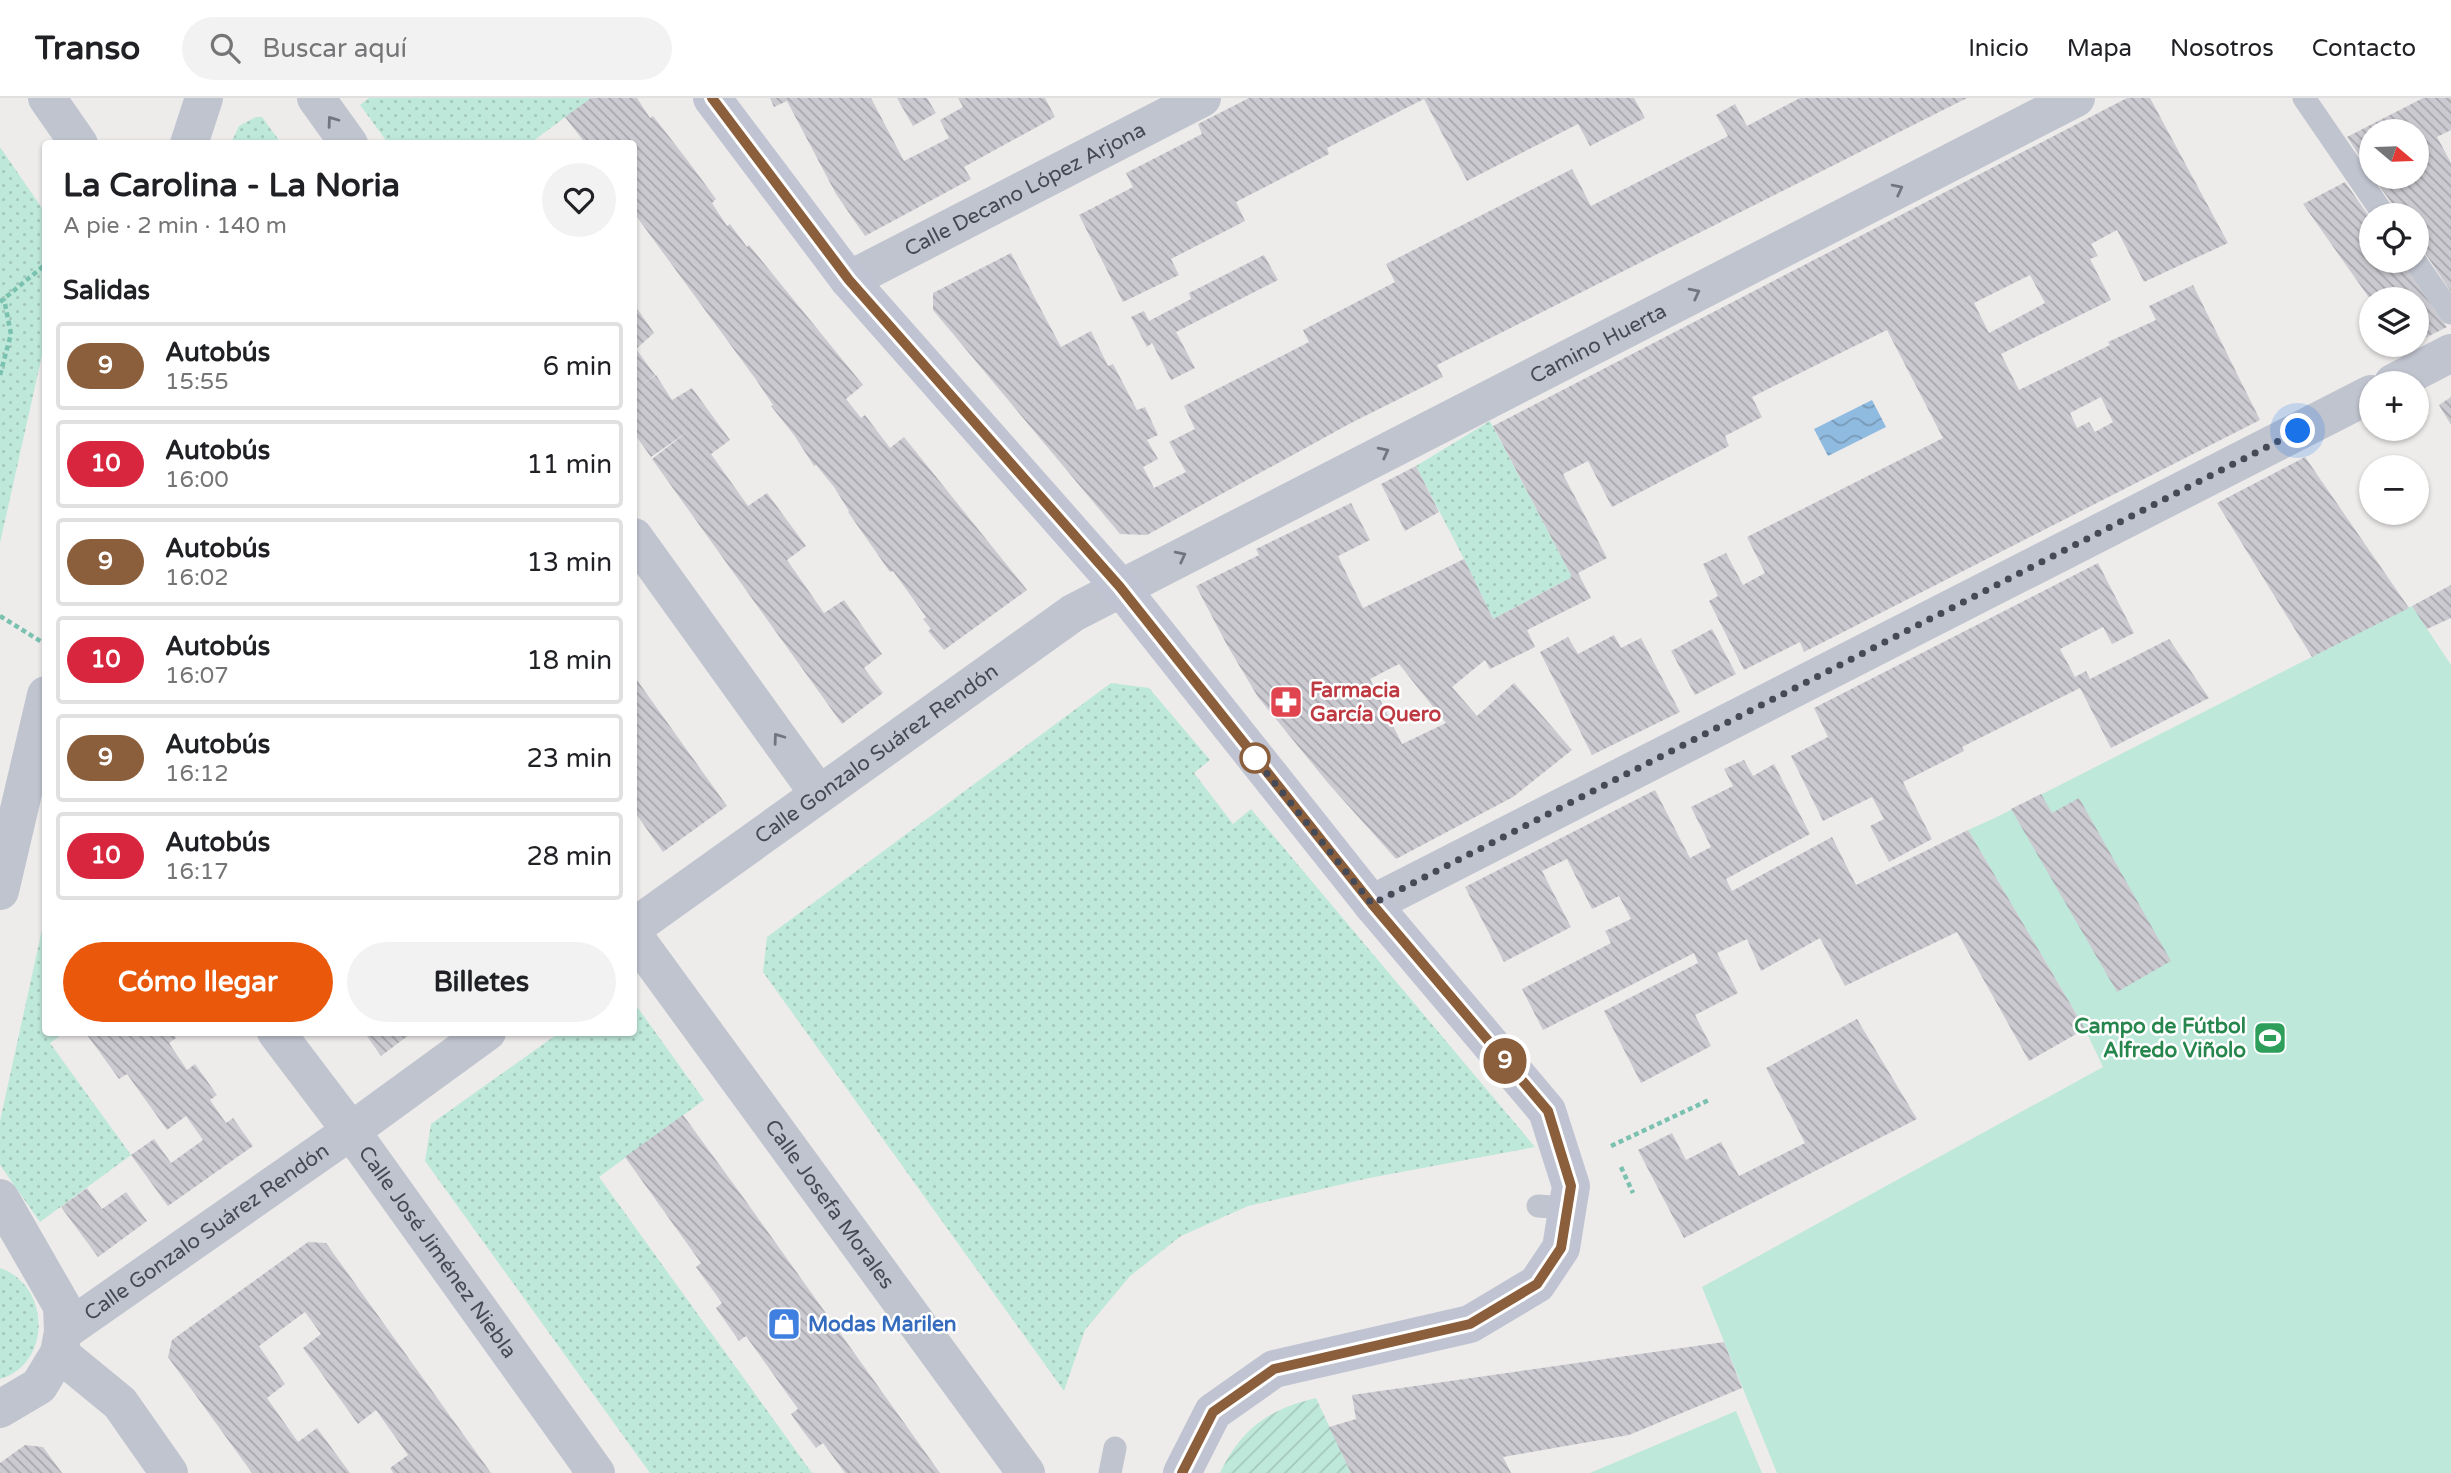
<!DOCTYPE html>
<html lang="es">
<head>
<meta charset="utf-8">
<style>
	body { margin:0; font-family:"Varela Round",sans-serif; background:#f2f2f2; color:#202124; height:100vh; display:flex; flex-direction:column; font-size:26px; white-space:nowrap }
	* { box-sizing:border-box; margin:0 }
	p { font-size:23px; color:#757577 }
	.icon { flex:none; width:38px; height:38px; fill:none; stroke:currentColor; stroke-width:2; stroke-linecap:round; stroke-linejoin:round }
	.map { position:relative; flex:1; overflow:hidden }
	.panel { position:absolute; left:42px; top:42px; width:595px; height:896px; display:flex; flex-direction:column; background:#fff; border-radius:7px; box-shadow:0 2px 5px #0004 }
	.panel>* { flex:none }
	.badge { padding:0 14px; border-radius:23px; font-size:24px; line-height:46px }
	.needle { width:46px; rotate:109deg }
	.controls { position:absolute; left:2359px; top:21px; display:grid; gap:14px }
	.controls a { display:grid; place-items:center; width:70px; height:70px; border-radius:50%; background:#fff; box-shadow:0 2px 5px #0004; font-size:35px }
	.you { position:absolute; width:35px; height:35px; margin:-18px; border:5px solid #fff; border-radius:50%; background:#1a73e8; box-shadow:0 0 0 10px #1a73e833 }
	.map>.badge { position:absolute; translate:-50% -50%; box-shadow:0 0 0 4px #fff }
	h2 { padding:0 21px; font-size:26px; line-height:63px }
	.round { display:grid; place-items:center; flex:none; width:74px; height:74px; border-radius:37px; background:#f2f2f2 }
	.headline { display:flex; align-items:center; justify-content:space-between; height:119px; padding:0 21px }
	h1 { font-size:33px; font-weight:800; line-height:52px }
	.action { display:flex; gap:14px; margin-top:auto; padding:14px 21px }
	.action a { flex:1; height:80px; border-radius:42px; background:#ea580c; color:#fff; font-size:28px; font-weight:800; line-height:80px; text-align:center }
	.action a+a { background:#f2f2f2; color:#202124 }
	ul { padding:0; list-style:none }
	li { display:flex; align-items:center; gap:21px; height:88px; margin:0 14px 10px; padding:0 7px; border:4px solid #e0e0e0; border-radius:7px }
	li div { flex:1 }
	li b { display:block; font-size:26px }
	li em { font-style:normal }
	li .badge { min-width:77px; font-weight:700; text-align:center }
	header { display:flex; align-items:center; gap:42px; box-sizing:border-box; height:98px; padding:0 35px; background:#fff; border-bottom:2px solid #e0e0e0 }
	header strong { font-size:33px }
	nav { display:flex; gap:38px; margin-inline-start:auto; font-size:24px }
	.search { width:490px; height:63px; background:#f2f2f2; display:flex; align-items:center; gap:18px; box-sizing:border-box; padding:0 24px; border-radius:38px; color:#757577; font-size:26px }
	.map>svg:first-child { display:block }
</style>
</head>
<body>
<header>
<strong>Transo</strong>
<div class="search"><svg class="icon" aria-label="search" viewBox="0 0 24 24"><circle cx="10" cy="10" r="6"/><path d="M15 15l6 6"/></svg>Buscar aquí</div>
<nav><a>Inicio</a><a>Mapa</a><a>Nosotros</a><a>Contacto</a></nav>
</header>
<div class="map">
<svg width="2451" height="1375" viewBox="0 0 2451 1375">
	<defs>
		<pattern id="grass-dots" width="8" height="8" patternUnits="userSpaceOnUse" patternTransform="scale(1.75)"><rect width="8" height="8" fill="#bee8d9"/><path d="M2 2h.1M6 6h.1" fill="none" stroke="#a5c8bc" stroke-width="1.8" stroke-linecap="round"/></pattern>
		<pattern id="garden-furrows" width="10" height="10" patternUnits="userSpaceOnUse" patternTransform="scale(1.75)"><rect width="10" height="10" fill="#bee8d9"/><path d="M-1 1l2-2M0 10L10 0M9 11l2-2" fill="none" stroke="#a5c8bc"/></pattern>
		<pattern id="water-waves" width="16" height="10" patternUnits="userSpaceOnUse" patternTransform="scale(1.75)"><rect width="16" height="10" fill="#90bbe0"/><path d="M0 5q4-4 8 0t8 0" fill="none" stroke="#779ab8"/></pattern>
		<pattern id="building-back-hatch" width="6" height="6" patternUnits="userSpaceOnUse" patternTransform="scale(1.75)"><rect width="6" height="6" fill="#cacad0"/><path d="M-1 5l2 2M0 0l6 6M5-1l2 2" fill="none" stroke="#a6a6ac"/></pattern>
	</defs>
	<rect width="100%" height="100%" fill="#eeeceb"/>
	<path fill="url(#grass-dots)" d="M 369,0 L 591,0 L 529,46 L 388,45 L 360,7 Z
		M 256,19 L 262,19 L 281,45 L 231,45 L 239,28 Z
		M 0,49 L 46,116 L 45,244 L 0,445 Z
		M 1490,323 L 1572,479 L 1493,521 L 1464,461 L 1416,368 Z
		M 1111,585 L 1149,590 L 1210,662 L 1194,675 L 1233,726 L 1251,711 L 1535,1049 L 1369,1080 L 1248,1108 L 1181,1138 L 1130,1178 L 1085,1232 L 1064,1293 L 763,874 L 767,839 Z
		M 45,818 L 46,934 L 64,935 L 50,945 L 131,1057 L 40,1124 L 0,1067 L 0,1023 Z
		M 634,909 L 638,910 L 704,1002 L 599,1079 L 812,1375 L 650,1375 L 425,1063 L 431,1026 L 559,935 L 634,934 Z
		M 0,1170 C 50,1187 53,1265 0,1281 Z"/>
	<path fill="url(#garden-furrows)" d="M 1316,1300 L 1351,1375 L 1220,1375 C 1241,1331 1269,1311 1316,1300 Z"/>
	<path fill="#bee8d9" d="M 2412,508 L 2451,567 L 2451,1375 L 1777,1375 L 1702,1189 L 2103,969 L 2085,931 L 1968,732 L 1997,719 Z
		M 1736,1313 L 1762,1375 L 1590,1375 Z"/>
	<path fill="url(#water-waves)" d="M 1872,302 L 1886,329 L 1828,358 L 1814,331 Z"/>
	<path fill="url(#building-back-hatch)" fill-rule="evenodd" d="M 591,0 L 637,0 L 650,20 L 653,18 L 688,63 L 716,101 L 712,105 L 727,128 L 730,126 L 747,149 L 749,147 L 863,287 L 846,301 L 861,320 L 865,317 L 890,350 L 904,339 L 1027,492 L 944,552 L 928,533 L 931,531 L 923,521 L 926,519 L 893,473 L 890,474 L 848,414 L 849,413 L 834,389 L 816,367 L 814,368 L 794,337 L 771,308 L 773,307 L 757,283 L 634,115 L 634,46 L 586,46 L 565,19 Z
		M 770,0 L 871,0 L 904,63 L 949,40 L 940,22 L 963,9 L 958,0 L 1045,0 L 1055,19 L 964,69 L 971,81 L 865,138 L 836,96 L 787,3 L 774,9 Z
		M 897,0 L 927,0 L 936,15 L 913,28 Z
		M 1249,0 L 1634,0 L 1645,20 L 1590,48 L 1578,26 L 1467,83 L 1424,1 L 1327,50 L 1329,56 L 1236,104 L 1245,123 L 1171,161 L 1179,177 L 1123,204 L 1079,117 L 1133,89 L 1126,75 L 1202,36 L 1198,26 Z
		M 1800,0 L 1967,0 L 1437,267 L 1443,279 L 1351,325 L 1147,437 L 1120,436 L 933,212 L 933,195 L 1011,155 L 1061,249 L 1091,233 L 1108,268 L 1113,266 L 1137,312 L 1145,309 L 1158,337 L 1147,342 L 1158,361 L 1143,369 L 1154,390 L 1186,374 L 1169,344 L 1195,331 L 1184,308 L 1309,244 L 1303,232 L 1395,184 L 1386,166 L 1572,71 L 1591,108 L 1728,38 L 1716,17 L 1735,6 L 1747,28 Z
		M 2127,0 L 2150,0 L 2228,145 L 2144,184 L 2117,132 L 2091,146 L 2098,158 L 2090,161 L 2111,202 L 2001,256 L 2019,292 L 2110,247 L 2108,244 L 2156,222 L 2149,208 L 2193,187 L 2260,322 L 1804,554 L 1800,544 L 1744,572 L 1709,503 L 1718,498 L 1703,466 L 1726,455 L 1743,487 L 1765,475 L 1747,439 L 1943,340 L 1887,232 L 1752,299 L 1762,319 L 1725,338 L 1729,348 L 1612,409 L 1588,363 L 1563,376 L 1607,460 L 1578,475 L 1591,500 L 1527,532 L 1535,549 L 1490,571 L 1485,562 L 1452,589 L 1477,618 L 1514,585 L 1572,652 L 1513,699 L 1396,761 L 1328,685 L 1258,599 L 1227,547 L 1196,488 L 1259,457 L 1256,451 L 1351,405 L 1370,442 L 1338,458 L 1363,510 L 1464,461 L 1493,521 L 1516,509 L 1572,479 L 1493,328 ZM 2030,177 L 2045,205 L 1989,235 L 1974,205 ZM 2101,299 L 2113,324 L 2095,334 L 2089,324 L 2077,330 L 2070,315 ZM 1399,566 L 1446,625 L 1402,646 L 1370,581 Z
		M 2423,0 L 2451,0 L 2451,32 L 2437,39 L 2451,65 L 2451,194 L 2417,143 L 2417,117 L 2400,117 L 2373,79 L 2417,79 L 2417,33 L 2371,33 L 2371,75 L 2347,39 Z
		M 2345,84 L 2371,121 L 2371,163 L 2401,163 L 2447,229 L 2417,244 L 2417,201 L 2370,201 L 2303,106 Z
		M 1264,157 L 1278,182 L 1176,234 L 1195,270 L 1171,282 L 1152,245 L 1147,249 L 1131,219 L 1144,213 L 1149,223 L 1191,201 L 1189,195 Z
		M 634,206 L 654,235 L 636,251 L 655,277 L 640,288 L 656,277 L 672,302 L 692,290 L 730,342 L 711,356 L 748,408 L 767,395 L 806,448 L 787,462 L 824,515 L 844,502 L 882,556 L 864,570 L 883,595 L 842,626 L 652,361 L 687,334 L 651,359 L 634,335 Z
		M 2451,299 L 2451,327 L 2439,307 Z
		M 2305,359 L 2409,510 L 2312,559 L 2217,405 Z
		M 1416,368 L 1439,414 L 1405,433 L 1381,386 Z
		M 2098,465 L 2134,535 L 2112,546 L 2103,529 L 2060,551 L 2075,579 L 2086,573 L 2090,581 L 2169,541 L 2209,600 L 2111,650 L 2080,590 L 1962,649 L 1964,653 L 1903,684 L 1932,741 L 1889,764 L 1870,728 L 1884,721 L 1872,699 L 1823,723 L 1791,658 L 1828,639 L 1814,610 Z
		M 2451,487 L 2451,520 L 2427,531 L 2412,508 Z
		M 1712,531 L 1736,576 L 1695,597 L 1671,553 Z
		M 1614,537 L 1621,550 L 1641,540 L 1680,614 L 1592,657 L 1540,554 L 1568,539 L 1578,556 Z
		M 634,578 L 727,708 L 663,754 L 634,713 Z
		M 1744,662 L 1753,678 L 1774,666 L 1810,736 L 1726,781 L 1732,793 L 1832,739 L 1856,787 L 1968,732 L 2085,931 L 2029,963 L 1957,834 L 1845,888 L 1820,840 L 1761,873 L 1747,841 L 1717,855 L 1738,895 L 1695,917 L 1711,948 L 1641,985 L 1604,913 L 1698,865 L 1694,855 L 1543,932 L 1522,891 L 1611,845 L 1605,833 L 1631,821 L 1619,798 L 1592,811 L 1567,761 L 1542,773 L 1571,829 L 1504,864 L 1465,789 L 1655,692 L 1690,760 L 1711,749 L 1691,709 L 1733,688 L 1724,671 Z
		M 2041,696 L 2052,715 L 2079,700 L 2171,863 L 2117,894 L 2011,711 Z
		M 1857,921 L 1917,1021 L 1684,1140 L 1638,1052 L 1672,1035 L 1686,1062 L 1721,1044 L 1739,1078 L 1805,1045 L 1766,970 Z
		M 85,934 L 172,934 L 176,940 L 169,945 L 187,972 L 195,966 L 217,997 L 210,1002 L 226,1025 L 233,1020 L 253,1048 L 168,1108 L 131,1057 L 154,1041 L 171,1065 L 203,1042 L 186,1018 L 167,1032 L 127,976 L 119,981 Z
		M 364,934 L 413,934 L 381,958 Z
		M 683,1017 L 740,1095 L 940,1375 L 845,1375 L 823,1345 L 816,1350 L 803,1333 L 791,1316 L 798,1311 L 746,1238 L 739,1243 L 716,1210 L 722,1205 L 696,1169 L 701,1165 L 625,1059 Z
		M 87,1090 L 102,1111 L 126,1094 L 147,1123 L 98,1159 L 61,1109 Z
		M 308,1144 L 326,1145 L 491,1375 L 393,1375 L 390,1370 L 408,1357 L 376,1312 L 358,1326 L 303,1250 L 321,1236 L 305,1214 L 259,1248 L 285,1286 L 267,1300 L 298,1344 L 317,1330 L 350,1375 L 252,1375 L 168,1259 L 172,1242 Z
		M 1724,1244 L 1742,1290 L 1629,1337 L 1503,1359 L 1511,1375 L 1351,1375 L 1329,1329 L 1356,1321 L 1352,1297 Z
		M 25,1347 L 43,1349 L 62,1375 L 0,1375 L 0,1365 Z"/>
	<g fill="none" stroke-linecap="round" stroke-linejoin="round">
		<path stroke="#7ac1b0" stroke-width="4.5" stroke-dasharray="5 3.5" stroke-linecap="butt" d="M 0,204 L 46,166
			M 0,277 L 11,236 L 4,201
			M 0,518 L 45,546
			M 1611,1048 L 1711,1001
			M 1621,1069 L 1633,1095"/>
		<path stroke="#c0c4cf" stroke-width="23" d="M 2304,0 L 2384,117
			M 2415,163 L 2451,215
			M 1538,1108 L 1567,1110
			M 1110,1375 L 1115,1350"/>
		<g stroke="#c0c4cf" stroke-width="38">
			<path d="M 47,0 L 79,46"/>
			<path d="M 316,0 L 349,46"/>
			<path d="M 189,46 L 204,0"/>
			<path id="s1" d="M 849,182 L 1202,0"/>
			<path d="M 2393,285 L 2451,255"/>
			<path d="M 634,439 L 818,695"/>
			<path d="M 0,793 L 46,597"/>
			<path d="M 1372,806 L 2371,296"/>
			<path id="s2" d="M 634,829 L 1073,515 L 2076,0"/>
			<path id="s3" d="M 634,838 L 1026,1375"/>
			<path id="s4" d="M 276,934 L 351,1033 L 596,1375"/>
			<path d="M 0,1100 L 62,1208 L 63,1234 L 59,1255 L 39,1288 L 0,1311"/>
			<path id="s5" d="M 63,1234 L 351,1033 L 487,934"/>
			<path d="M 59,1255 L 120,1305 L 169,1375"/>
		</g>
		<path stroke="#c0c4d2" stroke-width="38" d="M 712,0 L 849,182 L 1120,489 L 1372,806 L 1547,1013 L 1571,1088 L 1561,1150 L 1537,1186 L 1470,1226 L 1274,1271 L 1213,1314 L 1182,1375"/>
	</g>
	<defs><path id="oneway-chevron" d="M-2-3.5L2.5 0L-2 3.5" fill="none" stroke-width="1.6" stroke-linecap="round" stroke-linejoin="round" transform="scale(1.75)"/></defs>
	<g stroke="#717580">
		<use href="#oneway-chevron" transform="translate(332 23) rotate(-126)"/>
		<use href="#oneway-chevron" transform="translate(1898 91) rotate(-27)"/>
		<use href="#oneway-chevron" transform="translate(1695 195) rotate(-27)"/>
		<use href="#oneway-chevron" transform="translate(1384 354) rotate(-27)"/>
		<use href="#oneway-chevron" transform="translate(1181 458) rotate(-27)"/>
		<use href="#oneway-chevron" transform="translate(778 640) rotate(-126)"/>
	</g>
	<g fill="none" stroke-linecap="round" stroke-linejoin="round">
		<defs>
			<path id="line" d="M 712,0 L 849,182 L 1120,489 L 1372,806 L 1548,1013 L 1571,1088 L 1561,1150 L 1537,1186 L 1470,1226 L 1274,1271 L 1213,1314 L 1182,1375"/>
		</defs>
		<use href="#line" stroke="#fff" stroke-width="16"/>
		<use href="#line" stroke="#8b5e3c" stroke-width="10"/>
		<path stroke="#464a56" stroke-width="7" stroke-dasharray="0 12.6" d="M 1255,660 L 1253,658 L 1372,806 L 2298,333"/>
	</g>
	<defs>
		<symbol id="pharmacy-square" viewBox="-11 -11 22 22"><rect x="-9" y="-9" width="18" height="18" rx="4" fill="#e0444e" stroke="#fff"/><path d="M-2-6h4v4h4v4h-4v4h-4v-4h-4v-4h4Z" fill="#fff"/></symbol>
		<symbol id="stadium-square" viewBox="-11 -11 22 22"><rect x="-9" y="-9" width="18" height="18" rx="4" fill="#2e9e5b" stroke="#fff"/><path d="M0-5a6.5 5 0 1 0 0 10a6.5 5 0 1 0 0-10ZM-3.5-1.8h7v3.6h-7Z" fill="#fff"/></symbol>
		<symbol id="shop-square" viewBox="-11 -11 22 22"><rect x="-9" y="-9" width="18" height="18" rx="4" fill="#3f7fe0" stroke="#fff"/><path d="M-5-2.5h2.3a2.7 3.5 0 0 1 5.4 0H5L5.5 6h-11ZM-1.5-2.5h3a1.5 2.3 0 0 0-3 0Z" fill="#fff"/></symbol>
	</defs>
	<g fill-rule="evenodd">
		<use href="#pharmacy-square" x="1267" y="585" width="38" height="38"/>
		<use href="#stadium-square" x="2251" y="921" width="38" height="38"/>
		<use href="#shop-square" x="765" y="1207" width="38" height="38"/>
	</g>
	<circle fill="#fff" stroke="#8b5e3c" stroke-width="3.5" cx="1255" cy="660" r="14"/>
	<g text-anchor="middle" stroke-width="5" stroke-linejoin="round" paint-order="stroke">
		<g font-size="21" fill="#464a56" stroke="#fff">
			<text dy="7" stroke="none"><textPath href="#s1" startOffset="198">Calle Decano López Arjona</textPath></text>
			<text dy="7" stroke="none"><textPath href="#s2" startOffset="1130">Camino Huerta</textPath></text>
			<text dy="7" stroke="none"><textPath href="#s2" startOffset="298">Calle Gonzalo Suárez Rendón</textPath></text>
			<text dy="7" stroke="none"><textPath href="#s3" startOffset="332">Calle Josefa Morales</textPath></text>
			<text dy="7" stroke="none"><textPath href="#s5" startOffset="175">Calle Gonzalo Suárez Rendón</textPath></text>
			<text dy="7" stroke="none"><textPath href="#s4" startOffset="273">Calle José Jiménez Niebla</textPath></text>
		</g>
		<g font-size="21" font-weight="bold" fill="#be3a42" stroke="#fff" text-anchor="start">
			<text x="1310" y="599">Farmacia<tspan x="1310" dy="24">García Quero</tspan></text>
		</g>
		<g font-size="21" font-weight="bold" fill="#27864d" stroke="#fff" text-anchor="end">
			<text x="2246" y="935">Campo de Fútbol<tspan x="2246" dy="24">Alfredo Viñolo</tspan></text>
		</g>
		<g font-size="21" font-weight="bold" fill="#366cbe" stroke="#fff" text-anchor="start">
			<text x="808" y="1233">Modas Marilen</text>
		</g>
	</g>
</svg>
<div class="controls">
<a><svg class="needle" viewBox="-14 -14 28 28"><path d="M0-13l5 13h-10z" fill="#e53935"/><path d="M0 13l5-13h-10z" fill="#757577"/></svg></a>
<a><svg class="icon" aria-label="locate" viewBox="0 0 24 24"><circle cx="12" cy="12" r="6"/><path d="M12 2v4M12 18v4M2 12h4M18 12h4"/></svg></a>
<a><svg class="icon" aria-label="layers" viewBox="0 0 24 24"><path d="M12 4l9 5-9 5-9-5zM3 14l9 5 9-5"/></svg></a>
<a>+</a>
<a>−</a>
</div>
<div class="you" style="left:2298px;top:333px"></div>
<b class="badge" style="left:1505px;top:963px;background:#8b5e3c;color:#fff">9</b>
<section class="panel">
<div class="headline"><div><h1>La Carolina - La Noria</h1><p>A pie · 2 min · 140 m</p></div><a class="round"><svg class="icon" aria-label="heart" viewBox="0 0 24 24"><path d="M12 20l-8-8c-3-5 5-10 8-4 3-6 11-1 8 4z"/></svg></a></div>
<h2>Salidas</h2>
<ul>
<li><span class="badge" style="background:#8b5e3c;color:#fff">9</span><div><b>Autobús</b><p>15:55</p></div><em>6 min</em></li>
<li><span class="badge" style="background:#d7263d;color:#fff">10</span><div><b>Autobús</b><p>16:00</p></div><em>11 min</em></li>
<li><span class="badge" style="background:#8b5e3c;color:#fff">9</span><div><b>Autobús</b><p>16:02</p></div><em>13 min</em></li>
<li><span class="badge" style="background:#d7263d;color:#fff">10</span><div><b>Autobús</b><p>16:07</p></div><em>18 min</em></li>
<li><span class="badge" style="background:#8b5e3c;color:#fff">9</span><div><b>Autobús</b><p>16:12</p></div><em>23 min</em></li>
<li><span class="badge" style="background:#d7263d;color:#fff">10</span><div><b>Autobús</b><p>16:17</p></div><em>28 min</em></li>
</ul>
<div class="action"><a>Cómo llegar</a><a>Billetes</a></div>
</section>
</div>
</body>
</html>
